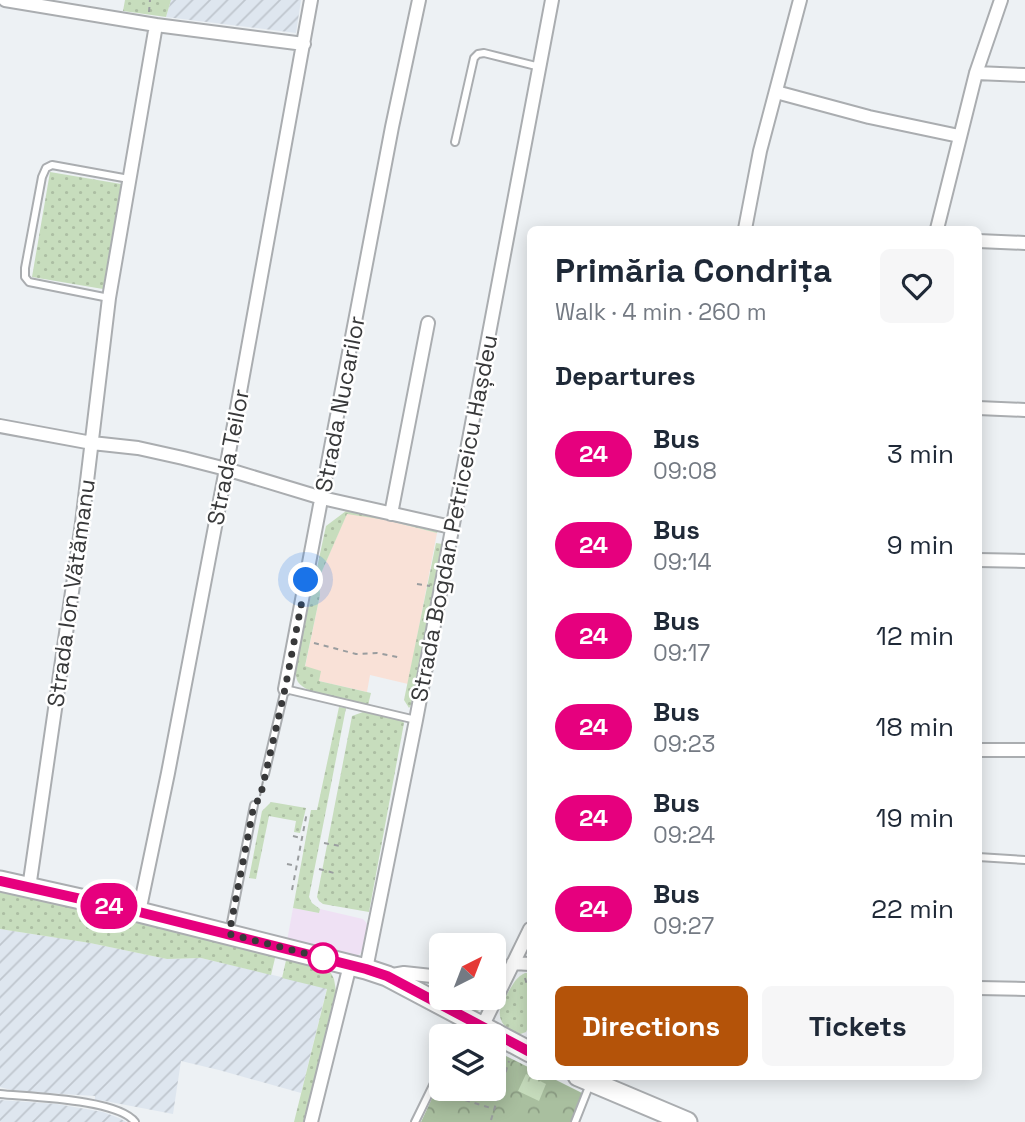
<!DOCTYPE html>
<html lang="en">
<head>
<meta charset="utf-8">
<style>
	body { margin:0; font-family:"Space Grotesk",sans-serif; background:#f6f6f7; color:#1f2937; height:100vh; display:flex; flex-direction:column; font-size:26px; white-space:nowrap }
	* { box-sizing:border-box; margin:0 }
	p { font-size:23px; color:#747a83 }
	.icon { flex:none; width:38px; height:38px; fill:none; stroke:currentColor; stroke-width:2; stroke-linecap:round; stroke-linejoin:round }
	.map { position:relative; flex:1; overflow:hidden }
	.drawer { position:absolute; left:527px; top:226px; width:455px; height:854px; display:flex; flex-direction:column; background:#fff; border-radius:10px; box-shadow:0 4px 18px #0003 }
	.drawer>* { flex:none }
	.badge { padding:0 14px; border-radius:23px; font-size:24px; line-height:46px }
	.needle { width:46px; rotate:42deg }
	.buttons { position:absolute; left:429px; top:933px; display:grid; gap:14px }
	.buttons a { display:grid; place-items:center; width:77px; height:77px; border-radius:10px; background:#fff; box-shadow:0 4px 18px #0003; font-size:35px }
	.you { position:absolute; width:35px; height:35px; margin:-18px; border:5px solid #fff; border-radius:50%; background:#1a73e8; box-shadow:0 0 0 10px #1a73e833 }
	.map>.badge { position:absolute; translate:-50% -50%; box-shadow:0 0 0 4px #fff }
	h2 { padding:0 28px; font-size:26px; line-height:63px }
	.round { display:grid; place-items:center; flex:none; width:74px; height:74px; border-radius:10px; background:#f6f6f7 }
	.summary { display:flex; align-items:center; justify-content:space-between; height:119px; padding:0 28px }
	h1 { font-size:33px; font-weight:600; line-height:52px }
	.cta { display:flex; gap:14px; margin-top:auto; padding:14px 28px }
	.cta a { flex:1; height:80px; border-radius:10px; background:#b45309; color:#fff; font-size:28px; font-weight:600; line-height:80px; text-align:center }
	.cta a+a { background:#f6f6f7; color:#1f2937 }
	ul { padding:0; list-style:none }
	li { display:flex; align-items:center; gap:21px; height:91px; padding:0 28px }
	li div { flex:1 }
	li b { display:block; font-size:26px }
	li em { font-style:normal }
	li .badge { min-width:77px; font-weight:700; text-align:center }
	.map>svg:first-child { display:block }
</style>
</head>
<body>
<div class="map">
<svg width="1025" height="1122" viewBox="0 0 1025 1122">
	<defs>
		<pattern id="industrial-furrows" width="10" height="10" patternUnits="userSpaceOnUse" patternTransform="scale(1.75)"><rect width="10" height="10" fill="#dee6ef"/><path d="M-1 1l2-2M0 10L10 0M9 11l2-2" fill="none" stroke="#bfc6ce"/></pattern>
		<pattern id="grass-dots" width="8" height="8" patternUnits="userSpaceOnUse" patternTransform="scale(1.75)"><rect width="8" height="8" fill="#c7ddbd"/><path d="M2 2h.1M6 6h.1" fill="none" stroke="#acbea3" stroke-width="1.8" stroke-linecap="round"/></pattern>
		<pattern id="forest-crowns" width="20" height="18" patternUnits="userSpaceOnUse" patternTransform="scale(1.75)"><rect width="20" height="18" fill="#a9bf9f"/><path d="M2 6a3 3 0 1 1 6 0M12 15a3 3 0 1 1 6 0" fill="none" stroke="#8b9c83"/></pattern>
		<pattern id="park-crowns" width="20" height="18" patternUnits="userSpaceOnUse" patternTransform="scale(1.75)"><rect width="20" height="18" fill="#c7ddbd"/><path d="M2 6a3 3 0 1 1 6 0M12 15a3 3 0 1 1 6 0" fill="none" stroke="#acbea3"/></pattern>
	</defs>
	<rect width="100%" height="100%" fill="#edf1f4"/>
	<path fill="#efe1f4" d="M 293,908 L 319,913 L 320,909 L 363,919 L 369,926 L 364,950 L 357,956 L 287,941 Z"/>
	<path fill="url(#industrial-furrows)" d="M 171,0 L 301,0 L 296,33 L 166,17 Z
		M 0,929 L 90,943 L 167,959 L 201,958 L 327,988 L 301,1093 L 219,1070 L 181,1061 L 173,1114 L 105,1101 L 95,1100 L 95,1096 L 15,1091 L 0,1087 Z
		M 0,1100 L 57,1104 L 103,1112 L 119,1118 L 126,1122 L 0,1122 Z"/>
	<path fill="#f9e1d7" d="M 347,513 L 386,520 L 437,533 L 408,684 L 370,675 L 367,692 L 319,681 L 305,667 L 320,595 L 319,578 Z"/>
	<path fill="url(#grass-dots)" d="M 125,0 L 171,0 L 166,17 L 123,11 Z
		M 50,172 L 121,184 L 103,289 L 32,277 Z
		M 346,511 L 373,515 L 438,531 L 437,533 L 386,520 L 347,514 L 319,578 L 320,595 L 305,666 L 321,671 L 319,681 L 371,693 L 368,705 C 353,702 306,695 298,682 C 295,677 296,670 296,665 L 326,526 Z
		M 436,543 L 442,544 L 411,705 L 409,708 L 404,700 Z
		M 339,707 L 346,708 L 309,897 L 312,903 L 320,909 L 319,913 L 293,908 L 311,810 L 317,810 Z
		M 363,712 L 403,721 L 404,723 L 369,912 L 323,904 L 319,901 L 317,897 L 352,716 Z
		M 271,802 L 306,808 L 300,833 L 294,832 L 296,821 L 269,816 L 256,879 L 249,878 L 262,811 Z
		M 0,888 L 276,954 L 271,975 L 201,958 L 167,959 L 90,943 L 0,929 Z
		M 287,956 L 329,969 L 334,979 L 336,991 L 305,1122 L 294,1122 L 327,989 L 282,978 Z
		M 525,973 L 530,973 L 530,1023 L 526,1032 L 515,1036 C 494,1019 497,1010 510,989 C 515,981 517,977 525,973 Z
		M 447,998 L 489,998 L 485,1006 L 476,1012 Z"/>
	<path fill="url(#forest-crowns)" d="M 494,1050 L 530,1068 L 530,1076 L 548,1076 L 582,1093 L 571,1122 L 421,1122 L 441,1079 L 441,1088 L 494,1088 Z"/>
	<path fill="url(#park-crowns)" d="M 526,1074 L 546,1084 L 539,1101 L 518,1091 Z"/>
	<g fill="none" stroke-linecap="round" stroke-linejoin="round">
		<defs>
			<path id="lane" d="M 455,142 L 474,58 L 478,54 L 484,53 L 540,67
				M 109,298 L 29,282 L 25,277 L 25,268 L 42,177 L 46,168 L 52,165 L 129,179
				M 265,774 L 285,689 L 416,720
				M 978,857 L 1025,860
				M 229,933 L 254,805
				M 457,1036 L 465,1020
				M 0,1094 C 29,1097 118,1099 135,1122
				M 415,1122 L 441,1069
				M 575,1122 L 590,1084"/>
			<path id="street" d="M 5,0 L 156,25 L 304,44
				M 976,73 L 1025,75
				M 776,92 L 869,117 L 959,136
				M 745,229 L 760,151 L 800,0
				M 937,229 L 976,73 L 1001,0
				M 978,241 L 1025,243
				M 978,408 L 1025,410
				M 0,426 L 92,443 L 138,448 L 183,458 L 226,469 L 322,498 L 451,527
				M 391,514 L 428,323
				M 978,560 L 1025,561
				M 285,689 L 392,127 L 419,0
				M 978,750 L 1025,750
				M 29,888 L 82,523 L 109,298 L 156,25
				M 139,912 L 168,773 L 226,469 L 311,0
				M 513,963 L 530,964
				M 366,969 L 416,720 L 552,0
				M 387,976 L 404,973 L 441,977
				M 978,988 L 1025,989
				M 482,1027 L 530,929
				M 311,1122 L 350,965"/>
			<path id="secondary" d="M 0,881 L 139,912 L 366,969 L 387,976 L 530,1052
				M 578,1076 L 687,1122"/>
		</defs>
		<use href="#lane" stroke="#aaadb0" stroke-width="10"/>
		<use href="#street" stroke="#aaadb0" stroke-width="16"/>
		<use href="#secondary" stroke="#aaadb0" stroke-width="23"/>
		<path stroke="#9a9d9f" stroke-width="2" stroke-dasharray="5 5" stroke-linecap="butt" d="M 149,12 L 150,0
			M 417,584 L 430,586
			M 314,643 L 356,654 L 377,653 L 402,658
			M 260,796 L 263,781
			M 293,836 L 301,838
			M 324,843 L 340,846
			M 287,864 L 296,866
			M 319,869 L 334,873
			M 292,890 L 307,812
			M 525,978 L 527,985 L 530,987
			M 465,1100 L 494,1109
			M 491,1120 L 509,1061"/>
		<use href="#lane" stroke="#fff" stroke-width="6"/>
		<use href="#street" stroke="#fff" stroke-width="12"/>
		<use href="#secondary" stroke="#fff" stroke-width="19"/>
	</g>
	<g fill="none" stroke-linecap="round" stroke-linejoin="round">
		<defs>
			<path id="line" d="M 0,881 L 139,912 L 366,969 L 387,976 L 530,1052"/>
		</defs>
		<use href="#line" stroke="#fff" stroke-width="16"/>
		<use href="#line" stroke="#e6007e" stroke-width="10"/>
		<path stroke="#38393a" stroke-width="7" stroke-dasharray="0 12.6" d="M 306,580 L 285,689 L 260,798 L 254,805 L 229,934 L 324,958 L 323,958"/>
	</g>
	<circle fill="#fff" stroke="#e6007e" stroke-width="3.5" cx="323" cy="958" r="14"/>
	<g text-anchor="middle" stroke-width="5" stroke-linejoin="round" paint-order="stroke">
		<g font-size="23" fill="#38393a" stroke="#fff">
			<text transform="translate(340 404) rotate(-79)" y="8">Strada Nucarilor</text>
			<text transform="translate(228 457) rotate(-79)" y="8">Strada Teilor</text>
			<text transform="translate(454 518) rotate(-79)" y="8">Strada Bogdan Petriceicu Hașdeu</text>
			<text transform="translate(71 593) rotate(-82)" y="8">Strada Ion Vătămanu</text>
		</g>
	</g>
</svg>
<div class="buttons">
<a><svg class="needle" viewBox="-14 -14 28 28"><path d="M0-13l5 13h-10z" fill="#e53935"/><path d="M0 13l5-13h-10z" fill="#747a83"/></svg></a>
<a><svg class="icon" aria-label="layers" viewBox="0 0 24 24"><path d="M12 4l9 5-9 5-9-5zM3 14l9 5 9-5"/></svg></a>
</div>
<div class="you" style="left:306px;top:580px"></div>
<b class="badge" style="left:109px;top:906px;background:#e6007e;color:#fff">24</b>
<section class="drawer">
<div class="summary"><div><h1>Primăria Condrița</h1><p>Walk · 4 min · 260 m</p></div><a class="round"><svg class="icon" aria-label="heart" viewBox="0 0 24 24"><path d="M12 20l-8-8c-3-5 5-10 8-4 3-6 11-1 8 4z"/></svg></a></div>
<h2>Departures</h2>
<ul>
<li><span class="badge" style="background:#e6007e;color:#fff">24</span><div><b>Bus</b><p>09:08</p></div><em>3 min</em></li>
<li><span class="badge" style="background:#e6007e;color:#fff">24</span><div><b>Bus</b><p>09:14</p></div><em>9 min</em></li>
<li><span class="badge" style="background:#e6007e;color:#fff">24</span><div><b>Bus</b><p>09:17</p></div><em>12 min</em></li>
<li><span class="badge" style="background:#e6007e;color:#fff">24</span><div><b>Bus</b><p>09:23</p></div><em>18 min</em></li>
<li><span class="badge" style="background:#e6007e;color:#fff">24</span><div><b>Bus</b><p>09:24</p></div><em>19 min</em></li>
<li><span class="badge" style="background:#e6007e;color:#fff">24</span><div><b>Bus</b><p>09:27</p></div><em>22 min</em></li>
</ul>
<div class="cta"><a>Directions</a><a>Tickets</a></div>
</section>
</div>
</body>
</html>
